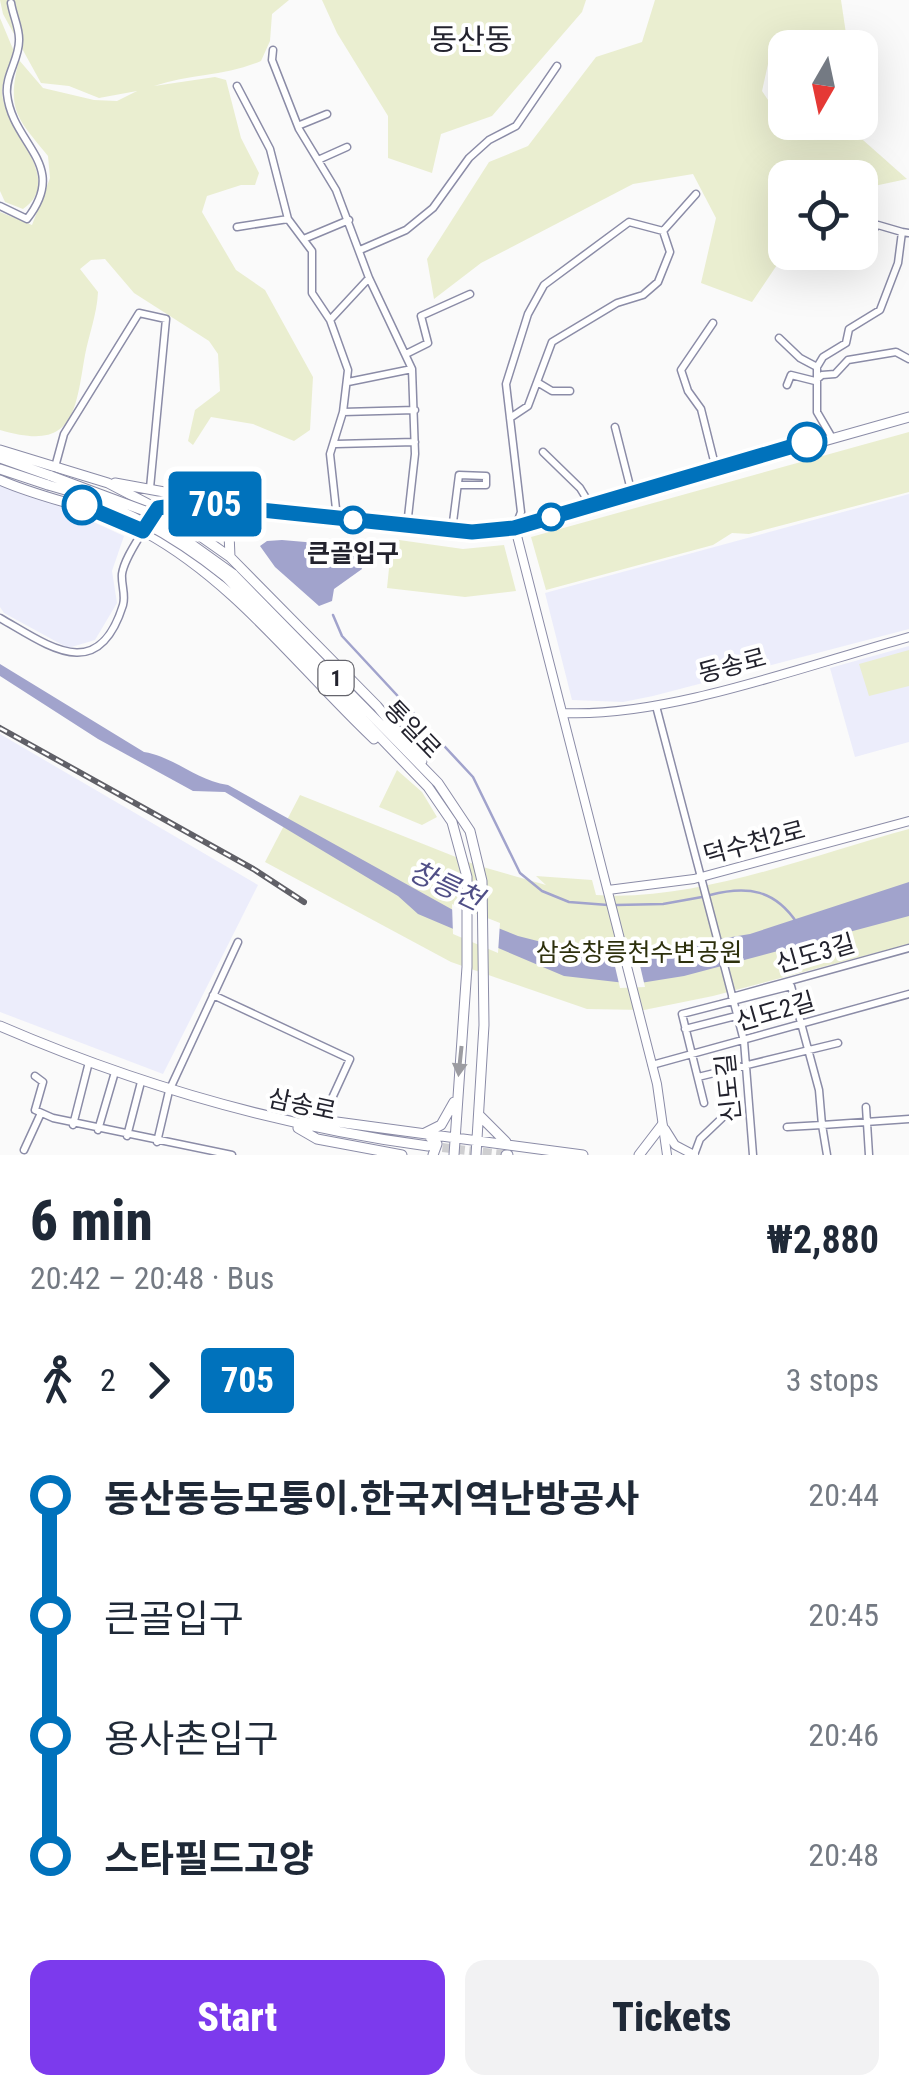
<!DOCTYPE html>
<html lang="en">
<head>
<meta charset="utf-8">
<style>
	body { margin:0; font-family:"Roboto Condensed","Noto Sans KR",sans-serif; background:#f2f2f3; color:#1f2937; height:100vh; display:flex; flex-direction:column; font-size:38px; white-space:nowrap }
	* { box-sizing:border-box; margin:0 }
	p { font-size:32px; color:#747a83 }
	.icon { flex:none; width:55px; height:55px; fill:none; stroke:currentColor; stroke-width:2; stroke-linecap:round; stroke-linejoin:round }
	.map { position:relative; height:1155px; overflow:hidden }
	.details { display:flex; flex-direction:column; background:#fff; flex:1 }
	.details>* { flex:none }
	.badge { padding:0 20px; border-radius:8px; font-size:35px; line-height:65px }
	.needle { width:65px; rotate:189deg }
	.buttons { position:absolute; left:768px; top:30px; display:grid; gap:20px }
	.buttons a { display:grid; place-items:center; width:110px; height:110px; border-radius:20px; background:#fff; box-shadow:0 10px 40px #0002; font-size:50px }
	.map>.badge { position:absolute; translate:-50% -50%; box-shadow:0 0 0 5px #fff }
	.legs { display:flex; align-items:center; gap:15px; height:110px; padding:0 30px; font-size:32px }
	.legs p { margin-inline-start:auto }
	.head { display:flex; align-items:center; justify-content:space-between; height:170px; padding:0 30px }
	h1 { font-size:55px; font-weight:800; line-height:75px }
	.cta { display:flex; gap:20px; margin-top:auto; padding:20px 30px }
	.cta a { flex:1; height:115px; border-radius:20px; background:#7c3aed; color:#fff; font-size:40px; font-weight:800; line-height:115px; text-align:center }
	.cta a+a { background:#f2f2f3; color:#1f2937 }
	ul { padding:0 30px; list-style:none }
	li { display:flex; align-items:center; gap:35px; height:120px; font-size:38px }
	li i { display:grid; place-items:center; width:15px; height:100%; margin:0 12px; background:currentColor }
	li i::after { content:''; width:25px; height:25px; margin:-12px; border:8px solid; border-radius:50%; background:#fff }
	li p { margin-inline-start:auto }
	li:first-child i { background:linear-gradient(#0000 50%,currentColor 0) }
	li:last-child i { background:linear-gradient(currentColor 50%,#0000 0) }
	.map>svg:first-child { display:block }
</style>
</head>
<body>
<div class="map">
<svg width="909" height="1155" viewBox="0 0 909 1155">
	<rect width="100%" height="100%" fill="#fafafa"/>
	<path fill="#ecedfb" d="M 0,485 L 50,502 L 124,536 L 112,571 L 117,603 L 95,640 L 68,648 L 4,613 L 0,607 Z
		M 909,494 L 909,629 L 653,696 L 623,702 L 572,700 L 545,593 Z
		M 909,646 L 909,742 L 855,757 L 830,668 Z
		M 0,734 L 258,885 L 163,1074 L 0,1012 Z"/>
	<path fill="#eaeed0" d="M 0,0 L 289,0 L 272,14 L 270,41 L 261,61 C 226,76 190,74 154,86 L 215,77 L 226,80 L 241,138 L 259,173 L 255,185 L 241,185 L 207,196 L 202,212 L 236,270 L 265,290 L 313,377 L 310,430 L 294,441 L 253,424 L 211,417 L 193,445 L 188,441 L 195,410 L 220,391 L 218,354 L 209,341 L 134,293 L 105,259 L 91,260 L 80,269 L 98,292 C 97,314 89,334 85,355 C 75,413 74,452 0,430 L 0,212 L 32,225 L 50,178 L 48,156 C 18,119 6,111 19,60 L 43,88 L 94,100 L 117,101 L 137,91 L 99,98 L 69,86 L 41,83 L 3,14 Z
		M 322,0 L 586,0 L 582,12 L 492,116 L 441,134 L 432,173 L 388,158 L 388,116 L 337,33 Z
		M 655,0 L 841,0 L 848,47 L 794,47 L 774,37 L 762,91 L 792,136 L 846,125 L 907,179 L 860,189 L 860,178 L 785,178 L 785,253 L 752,302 L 701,283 L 716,218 L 693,174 L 633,184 L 481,263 L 434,299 L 427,259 L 489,162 L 528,146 L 596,57 L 642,42 Z
		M 0,18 L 15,54 C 9,64 2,80 2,92 C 3,128 67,179 23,209 L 5,202 L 0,191 Z
		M 909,432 L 909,492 L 749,534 L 732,533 L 713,545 L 546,590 L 531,537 Z
		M 392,539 L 463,549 L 504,545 L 516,591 L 465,597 L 387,588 Z
		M 909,650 L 909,686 L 869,696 L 859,664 Z
		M 397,770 L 422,792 L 437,817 L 422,825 L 379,807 Z
		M 300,795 L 476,865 L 546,885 L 536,876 L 592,880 L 596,895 C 696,902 812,855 909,829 L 909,944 L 713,996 L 644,1010 L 587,1009 L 451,962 L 265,862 Z"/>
	<path fill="#a1a3cc" d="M 282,540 L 340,545 L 356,551 L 362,569 L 334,589 L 332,601 L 319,606 L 275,567 L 260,546 L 267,541 Z
		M 0,664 L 144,752 C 175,757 195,780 228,785 L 453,910 L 518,936 L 573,950 L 677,946 L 750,934 L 909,882 L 909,916 L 684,976 L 634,984 L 564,976 L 418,914 L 398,896 L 225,792 L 193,791 L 98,739 L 0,676 Z"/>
	<path fill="#fafafa" d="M 452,904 L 500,923 L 498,953 L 453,934 Z
		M 635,944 L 645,987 L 620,988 L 610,945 Z"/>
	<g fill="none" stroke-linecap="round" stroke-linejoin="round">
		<path stroke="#a1a3cc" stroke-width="2.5" d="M 333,615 L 342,636 L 473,777 L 520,873 L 542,891 L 569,902 L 608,905
			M 710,895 C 748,885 775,890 797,923
			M 616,905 L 663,904 L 702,897"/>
		<path stroke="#cfcfd1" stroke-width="9" stroke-dasharray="9 4.5" stroke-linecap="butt" d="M 429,1146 L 506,1155"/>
		<defs>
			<path id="street" d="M 273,50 L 272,60 L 299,129 L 336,190 L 369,278 L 412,369 L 415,454 L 407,526
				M 237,86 L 270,149 L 288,219 L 312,251 L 312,293 L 330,320 L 348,370 L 343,412 L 330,454 L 337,518
				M 300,125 L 327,114
				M 318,160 L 347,147
				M 0,206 L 27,219 C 70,164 12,145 7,94 C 5,76 19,59 19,41 C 20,29 13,16 11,3
				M 237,227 L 288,219
				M 860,229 L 867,234 L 878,225 L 902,232
				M 663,231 L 696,194
				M 306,238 L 349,220
				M 360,250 L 406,230 L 433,208 L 469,158 L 489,140 L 516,126 L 557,66
				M 330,320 L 369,278
				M 713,323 L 681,370 L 688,391 L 701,409 L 716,469
				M 779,338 L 800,358 L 817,367
				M 406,354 L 428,343 L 421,316 L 470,294
				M 348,382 L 412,369
				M 537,382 L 552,391 L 570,391
				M 787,385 L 791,375 L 815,381 L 822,375 L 835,374 L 848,360 L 896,352 L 909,359
				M 343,412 L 415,410
				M 510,418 L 528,406 L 552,342 L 617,303 L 643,295 L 658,282 L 670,252 L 663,231 L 629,222 L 544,285 L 528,314 L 506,384 L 521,512 L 515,528
				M 615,427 L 632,494
				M 831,436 L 817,412 L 817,367 L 823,357 L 846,343 L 849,329 L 880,310 L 898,263 L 902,232 L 909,233
				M 336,444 L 415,442
				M 543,452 L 580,488 L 591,506
				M 55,467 L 64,434 L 139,313 L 166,319 L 150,488
				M 452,530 L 459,475 L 486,476 L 486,485 L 458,485
				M 0,618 C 49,646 98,685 123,605 C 126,595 121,584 122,574 C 124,560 136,543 143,531
				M 656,706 L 744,1041 L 753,1155
				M 213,995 L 350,1059 L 322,1120
				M 732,997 L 909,948
				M 685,1029 L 795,1001
				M 652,1065 L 909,994
				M 35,1076 L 43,1082 L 35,1110 L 53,1118 L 232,1155
				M 698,1077 L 838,1043
				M 704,1103 L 682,1014 L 791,986 L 819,1090 L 822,1125 L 787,1127
				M 866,1107 L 869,1155
				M 73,1125 L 89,1062
				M 98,1130 L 115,1072
				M 127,1136 L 141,1082
				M 157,1142 L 169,1091 L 238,942
				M 24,1150 L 41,1113
				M 694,1155 L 700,1139 L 722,1118
				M 827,1155 L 822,1125 L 909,1119"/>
			<path id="secondary" d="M 515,528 L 657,1084 L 667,1155
				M 563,713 C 666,718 807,665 909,637
				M 608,890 L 694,879 L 909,821
				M 665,1129 L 675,1145 L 694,1155"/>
			<path id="primary" d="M 0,450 L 108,483 L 173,517 L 230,557 L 377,706 L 422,761
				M 0,458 L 51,476
				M 0,469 L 48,485
				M 0,480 C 47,501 99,507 145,532 C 236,582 300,669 374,739
				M 115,483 L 208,500
				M 158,508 L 195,503 L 428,530 L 515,528 L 909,417
				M 230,557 L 229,533 L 242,518 L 258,511
				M 233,574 L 438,783 L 470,831 L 482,881 L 484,1025 L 476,1155
				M 226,577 L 428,787 L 452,822 L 467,877 L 467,967 L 454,1155
				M 0,1026 C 139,1086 279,1126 428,1146
				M 479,1115 L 506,1142
				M 304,1123 L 322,1120 L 583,1155
				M 298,1128 L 317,1139 L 402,1155
				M 425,1133 L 441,1125 L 454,1102
				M 430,1137 L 437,1144 L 433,1155
				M 506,1155 L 508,1155
				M 639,1155 L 662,1125"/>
		</defs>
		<use href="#street" stroke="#8b8ca7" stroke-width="9"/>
		<use href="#secondary" stroke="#8b8ca7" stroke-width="10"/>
		<use href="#primary" stroke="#8b8ca7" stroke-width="11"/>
		<use href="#street" stroke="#fff" stroke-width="6"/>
		<use href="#secondary" stroke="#fff" stroke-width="8"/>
		<use href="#primary" stroke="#fff" stroke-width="9"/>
		<defs>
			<path id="rail" d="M 0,728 L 255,870 L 304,902"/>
		</defs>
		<use href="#rail" stroke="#606067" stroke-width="6"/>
		<use href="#rail" stroke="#fff" stroke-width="2.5" stroke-dasharray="8" stroke-linecap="butt"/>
		<defs>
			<path id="primary-bridge" d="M 51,476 L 145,511 L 233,574
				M 48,485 C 117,504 171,533 226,577"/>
		</defs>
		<use href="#primary-bridge" stroke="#8b8ca7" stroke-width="11" stroke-linecap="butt"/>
		<use href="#primary-bridge" stroke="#fff" stroke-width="9"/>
	</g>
	<defs><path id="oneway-solid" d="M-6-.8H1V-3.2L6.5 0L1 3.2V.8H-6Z" transform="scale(2.5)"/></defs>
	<use fill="#9c9ca1" href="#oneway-solid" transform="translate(460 1061) rotate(96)"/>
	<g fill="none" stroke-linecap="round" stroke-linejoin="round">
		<defs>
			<path id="line-1" d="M 82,505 L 143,531 L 158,508 L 195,503 L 472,532 L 514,528 L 807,442"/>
		</defs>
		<use href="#line-1" stroke="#fff" stroke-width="22"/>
		<use href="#line-1" stroke="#0072bc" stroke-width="15"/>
	</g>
	<g fill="#fff" stroke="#0072bc" stroke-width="5">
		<circle cx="807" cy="442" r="18"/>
		<circle cx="82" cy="505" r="18"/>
		<circle cx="551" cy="517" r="12"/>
		<circle cx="353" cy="520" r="12"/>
	</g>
	<g text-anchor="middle" stroke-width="8" stroke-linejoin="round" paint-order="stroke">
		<rect fill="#fff" stroke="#65656d" stroke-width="2.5" x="318.5" y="661" width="35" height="34" rx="8"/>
		<g font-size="22" font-weight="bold" fill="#23232e">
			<text x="336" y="686">1</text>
		</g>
		<g font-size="25" font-weight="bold" fill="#23232e" stroke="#fff">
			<text x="353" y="562">큰골입구</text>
		</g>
		<g font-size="25" fill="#23232e" stroke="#fff">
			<text transform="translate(732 665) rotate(-15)" y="9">동송로</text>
			<text transform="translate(413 729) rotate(46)" y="9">통일로</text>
			<text transform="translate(754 842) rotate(-15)" y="9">덕수천2로</text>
			<text transform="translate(815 953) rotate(-16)" y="9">신도3길</text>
			<text transform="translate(775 1011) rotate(-16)" y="9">신도2길</text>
			<text transform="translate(728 1088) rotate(-96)" y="9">신도길</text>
			<text transform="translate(302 1104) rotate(12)" y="9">삼송로</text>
		</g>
		<g font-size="25" fill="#2d300c" stroke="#fff">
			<text x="639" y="961">삼송창릉천수변공원</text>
		</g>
		<g font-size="28" font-style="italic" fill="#504f87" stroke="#fff">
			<text transform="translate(446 885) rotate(25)" y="10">창릉천</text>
		</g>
		<g font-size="30" fill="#23232e" stroke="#fff">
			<text x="471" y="50">동산동</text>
		</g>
	</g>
</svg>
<div class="buttons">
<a><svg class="needle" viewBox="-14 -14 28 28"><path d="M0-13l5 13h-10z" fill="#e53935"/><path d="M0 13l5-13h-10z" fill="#747a83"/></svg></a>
<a><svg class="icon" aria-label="locate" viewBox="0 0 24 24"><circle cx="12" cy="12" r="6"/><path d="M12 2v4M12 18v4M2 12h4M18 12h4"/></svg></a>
</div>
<b class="badge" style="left:215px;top:504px;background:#0072bc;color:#fff">705</b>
</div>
<section class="details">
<div class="head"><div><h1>6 min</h1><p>20:42 – 20:48 · Bus</p></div><b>₩2,880</b></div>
<div class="legs"><svg class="icon" aria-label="walk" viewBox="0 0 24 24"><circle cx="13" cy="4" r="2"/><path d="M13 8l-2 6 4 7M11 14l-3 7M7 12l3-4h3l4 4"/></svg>2<svg class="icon" aria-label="forward" viewBox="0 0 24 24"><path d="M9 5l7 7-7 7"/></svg><b class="badge" style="background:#0072bc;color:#fff">705</b><p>3 stops</p></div>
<ul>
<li><i style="color:#0072bc"></i><b>동산동능모퉁이.한국지역난방공사</b><p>20:44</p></li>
<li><i style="color:#0072bc"></i><span>큰골입구</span><p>20:45</p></li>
<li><i style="color:#0072bc"></i><span>용사촌입구</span><p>20:46</p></li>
<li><i style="color:#0072bc"></i><b>스타필드고양</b><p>20:48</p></li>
</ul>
<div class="cta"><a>Start</a><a>Tickets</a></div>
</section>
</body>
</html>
